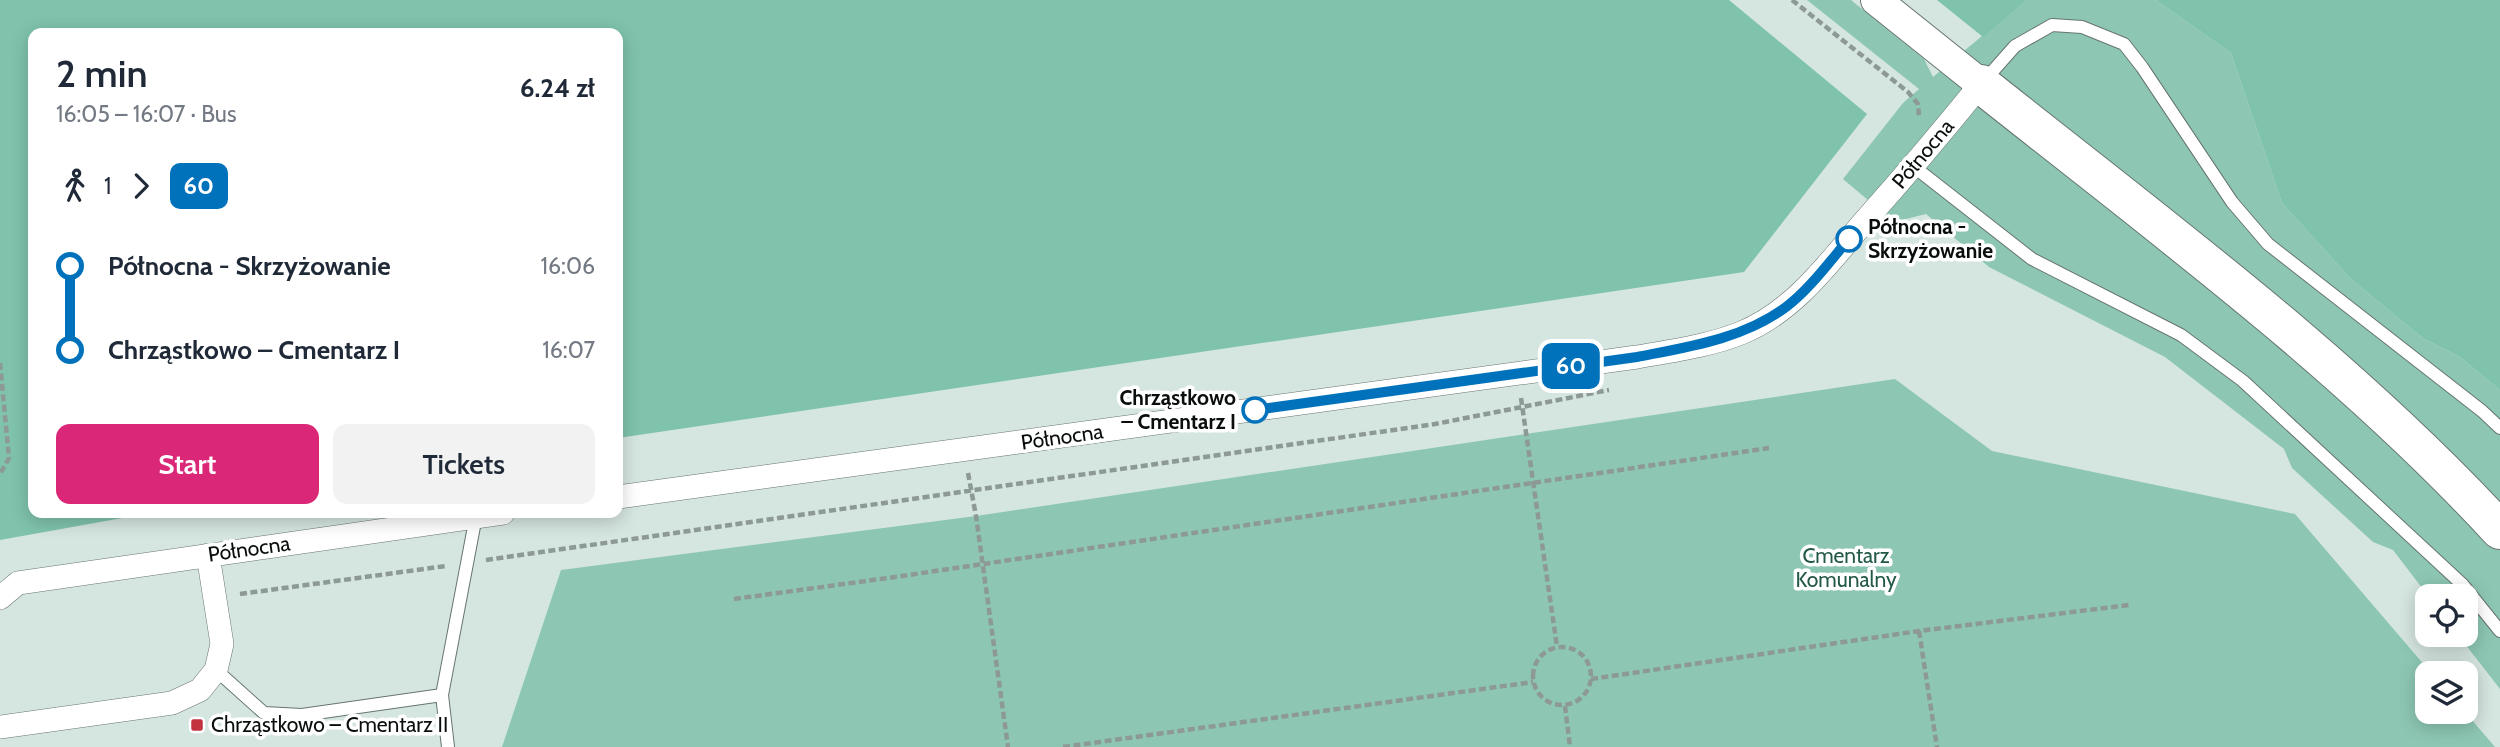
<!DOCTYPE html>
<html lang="en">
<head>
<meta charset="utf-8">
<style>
	body { margin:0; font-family:Cabin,sans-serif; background:#f2f2f3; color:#1f2937; height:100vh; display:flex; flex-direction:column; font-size:26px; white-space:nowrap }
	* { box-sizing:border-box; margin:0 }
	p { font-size:23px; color:#747a83 }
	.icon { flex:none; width:38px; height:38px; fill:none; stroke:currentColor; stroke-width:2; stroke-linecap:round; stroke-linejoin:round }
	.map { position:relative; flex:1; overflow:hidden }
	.panel { position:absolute; left:28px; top:28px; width:595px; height:490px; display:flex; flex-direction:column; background:#fff; border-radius:14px; box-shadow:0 4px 18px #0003 }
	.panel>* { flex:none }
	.badge { padding:0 14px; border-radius:10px; font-size:24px; line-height:46px }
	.controls { position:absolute; left:2415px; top:584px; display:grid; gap:14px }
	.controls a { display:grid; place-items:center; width:63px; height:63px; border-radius:14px; background:#fff; box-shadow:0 4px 18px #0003; font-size:35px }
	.map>.badge { position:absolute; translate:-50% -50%; box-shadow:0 0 0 4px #fff }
	.legs { display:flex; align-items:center; gap:10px; height:77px; padding:0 28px; font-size:23px }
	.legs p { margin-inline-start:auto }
	.headline { display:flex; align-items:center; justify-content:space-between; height:119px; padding:0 28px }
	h1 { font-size:38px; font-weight:600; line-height:52px }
	.action { display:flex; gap:14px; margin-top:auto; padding:14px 28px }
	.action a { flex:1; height:80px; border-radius:14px; background:#db2777; color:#fff; font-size:28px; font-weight:600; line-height:80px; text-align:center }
	.action a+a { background:#f2f2f3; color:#1f2937 }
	ul { padding:0 28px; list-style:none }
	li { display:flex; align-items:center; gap:24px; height:84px; font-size:26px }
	li i { display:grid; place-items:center; width:10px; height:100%; margin:0 9px; background:currentColor }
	li i::after { content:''; width:18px; height:18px; margin:-9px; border:5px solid; border-radius:50%; background:#fff }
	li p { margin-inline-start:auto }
	li:first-child i { background:linear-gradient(#0000 50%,currentColor 0) }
	li:last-child i { background:linear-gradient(currentColor 50%,#0000 0) }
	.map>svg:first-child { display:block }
</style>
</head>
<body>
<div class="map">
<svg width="2500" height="747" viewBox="0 0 2500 747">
	<rect width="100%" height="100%" fill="#d5e5df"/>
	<path fill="#8dc7b3" d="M 1807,0 L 1851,0 L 1924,59 L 1933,77 L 2025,0 L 2156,0 L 2231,53 L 2282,203 L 2351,279 L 2424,339 L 2460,357 L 2500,390 L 2500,689 L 2458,635 L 2466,635 L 2466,597 L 2429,597 L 2393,550 L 2373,542 L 2292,468 L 2284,449 L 2165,357 L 1989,267 L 1926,214 L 1894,222 L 1843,179 L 1903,103 L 1919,89 Z
		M 1895,379 L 1992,451 L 2295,514 L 2432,674 L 2427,674 L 2427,712 L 2465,712 L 2495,747 L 502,747 L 561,570 L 976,516 Z"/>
	<path fill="#7fc3ac" d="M 0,0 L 1729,0 L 1867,114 L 1744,272 L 618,438 L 618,33 L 33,33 L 33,513 L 150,513 L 0,540 Z
		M 1937,0 L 2026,0 L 1983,37 Z
		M 2156,0 L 2500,0 L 2500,390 L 2460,357 L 2424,339 L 2351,279 L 2282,203 L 2231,53 Z"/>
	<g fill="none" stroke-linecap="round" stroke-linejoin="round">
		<defs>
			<path id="service" d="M 1984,81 L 2015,46 L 2052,25 L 2082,27 L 2124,44 L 2142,67 L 2232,202 L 2268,244 L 2482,411 L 2500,428
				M 1913,166 L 2032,259 L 2181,335 L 2243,381 L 2463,585 L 2500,631
				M 216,670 L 264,713 L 302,715 L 442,695 L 476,516
				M 442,695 L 448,747"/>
			<path id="minor" d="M 618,497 L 1637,357 C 1671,351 1709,346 1741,333 C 1793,312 1828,264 1863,223 C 1904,177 1943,131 1981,84
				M 0,598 L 18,583 L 503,513
				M 0,727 L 172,703 L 200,690 L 216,670 L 222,644 L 208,555"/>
			<path id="tertiary" d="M 1876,0 L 1981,84"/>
			<path id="trunk" d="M 1981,84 C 2159,226 2345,362 2500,530"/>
		</defs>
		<use href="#service" stroke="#677570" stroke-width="14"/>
		<use href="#minor" stroke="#677570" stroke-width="24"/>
		<use href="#tertiary" stroke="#677570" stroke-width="32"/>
		<use href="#trunk" stroke="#677570" stroke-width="40"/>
		<path stroke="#8d9995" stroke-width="4.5" stroke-dasharray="7 3.5" stroke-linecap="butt" d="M 1792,0 L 1908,92 L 1918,104 L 1919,117
			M 0,363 L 9,458 L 0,474
			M 1521,398 L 1557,647
			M 968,473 L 976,516 L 1008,747
			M 486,560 L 1435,424 L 1609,390
			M 240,594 L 446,566
			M 734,599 L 895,577 L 1769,448
			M 1919,631 L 1937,747
			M1533 676a29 29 0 1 1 58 0a29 29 0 1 1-58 0Z
			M 1591,679 L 1919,631 L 2129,605
			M 1565,706 L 1570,747
			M 1063,747 L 1533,682"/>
		<use href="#service" stroke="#fff" stroke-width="12"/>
		<use href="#minor" stroke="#fff" stroke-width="23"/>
		<use href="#tertiary" stroke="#fff" stroke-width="30"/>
		<use href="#trunk" stroke="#fff" stroke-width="38"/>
	</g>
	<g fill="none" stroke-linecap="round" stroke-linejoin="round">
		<defs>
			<path id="line-1" d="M 1255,410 L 1637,357 C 1688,347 1743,339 1786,307 C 1809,290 1830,261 1849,239"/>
		</defs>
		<use href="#line-1" stroke="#fff" stroke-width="16"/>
		<use href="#line-1" stroke="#0072bc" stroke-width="10"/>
	</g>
	<g fill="#fff" stroke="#0072bc" stroke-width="3.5">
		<circle cx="1849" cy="239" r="12"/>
		<circle cx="1255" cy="410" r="12"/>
	</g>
	<rect fill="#c2323f" stroke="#fff" stroke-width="2.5" x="190" y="718" width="14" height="14" rx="3.5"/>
	<g text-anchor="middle" stroke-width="7" stroke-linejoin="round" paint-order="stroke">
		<g font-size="21" fill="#090e0c" stroke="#fff">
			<text transform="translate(1923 154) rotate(-50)" y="7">Północna</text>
			<text transform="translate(1062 437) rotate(-8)" y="7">Północna</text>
			<text transform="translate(249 549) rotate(-8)" y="7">Północna</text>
		</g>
		<g font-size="21" font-weight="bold" fill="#090e0c" stroke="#fff" text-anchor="start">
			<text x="1868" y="234">Północna -<tspan x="1868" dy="24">Skrzyżowanie</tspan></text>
			<text x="1236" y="405" text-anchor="end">Chrząstkowo<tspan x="1236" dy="24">– Cmentarz I</tspan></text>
		</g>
		<g font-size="21" fill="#225948" stroke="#fff">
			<text x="1846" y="563">Cmentarz<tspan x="1846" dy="24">Komunalny</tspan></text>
		</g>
		<g font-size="21" fill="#090e0c" stroke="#fff" text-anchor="start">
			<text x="211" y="732">Chrząstkowo – Cmentarz II</text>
		</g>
	</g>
</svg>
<div class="controls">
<a><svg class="icon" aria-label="locate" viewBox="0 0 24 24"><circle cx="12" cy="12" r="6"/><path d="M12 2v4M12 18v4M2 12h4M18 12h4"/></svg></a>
<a><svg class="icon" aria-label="layers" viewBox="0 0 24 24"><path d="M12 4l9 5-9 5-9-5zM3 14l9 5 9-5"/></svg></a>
</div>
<b class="badge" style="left:1571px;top:366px;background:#0072bc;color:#fff">60</b>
<section class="panel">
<div class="headline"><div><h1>2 min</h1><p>16:05 – 16:07 · Bus</p></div><b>6.24 zł</b></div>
<div class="legs"><svg class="icon" aria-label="walk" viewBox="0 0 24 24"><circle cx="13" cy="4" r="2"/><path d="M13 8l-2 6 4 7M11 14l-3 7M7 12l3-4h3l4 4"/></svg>1<svg class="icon" aria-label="forward" viewBox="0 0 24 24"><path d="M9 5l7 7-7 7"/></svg><b class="badge" style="background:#0072bc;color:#fff">60</b></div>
<ul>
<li><i style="color:#0072bc"></i><b>Północna - Skrzyżowanie</b><p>16:06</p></li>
<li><i style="color:#0072bc"></i><b>Chrząstkowo – Cmentarz I</b><p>16:07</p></li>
</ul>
<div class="action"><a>Start</a><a>Tickets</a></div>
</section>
</div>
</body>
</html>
